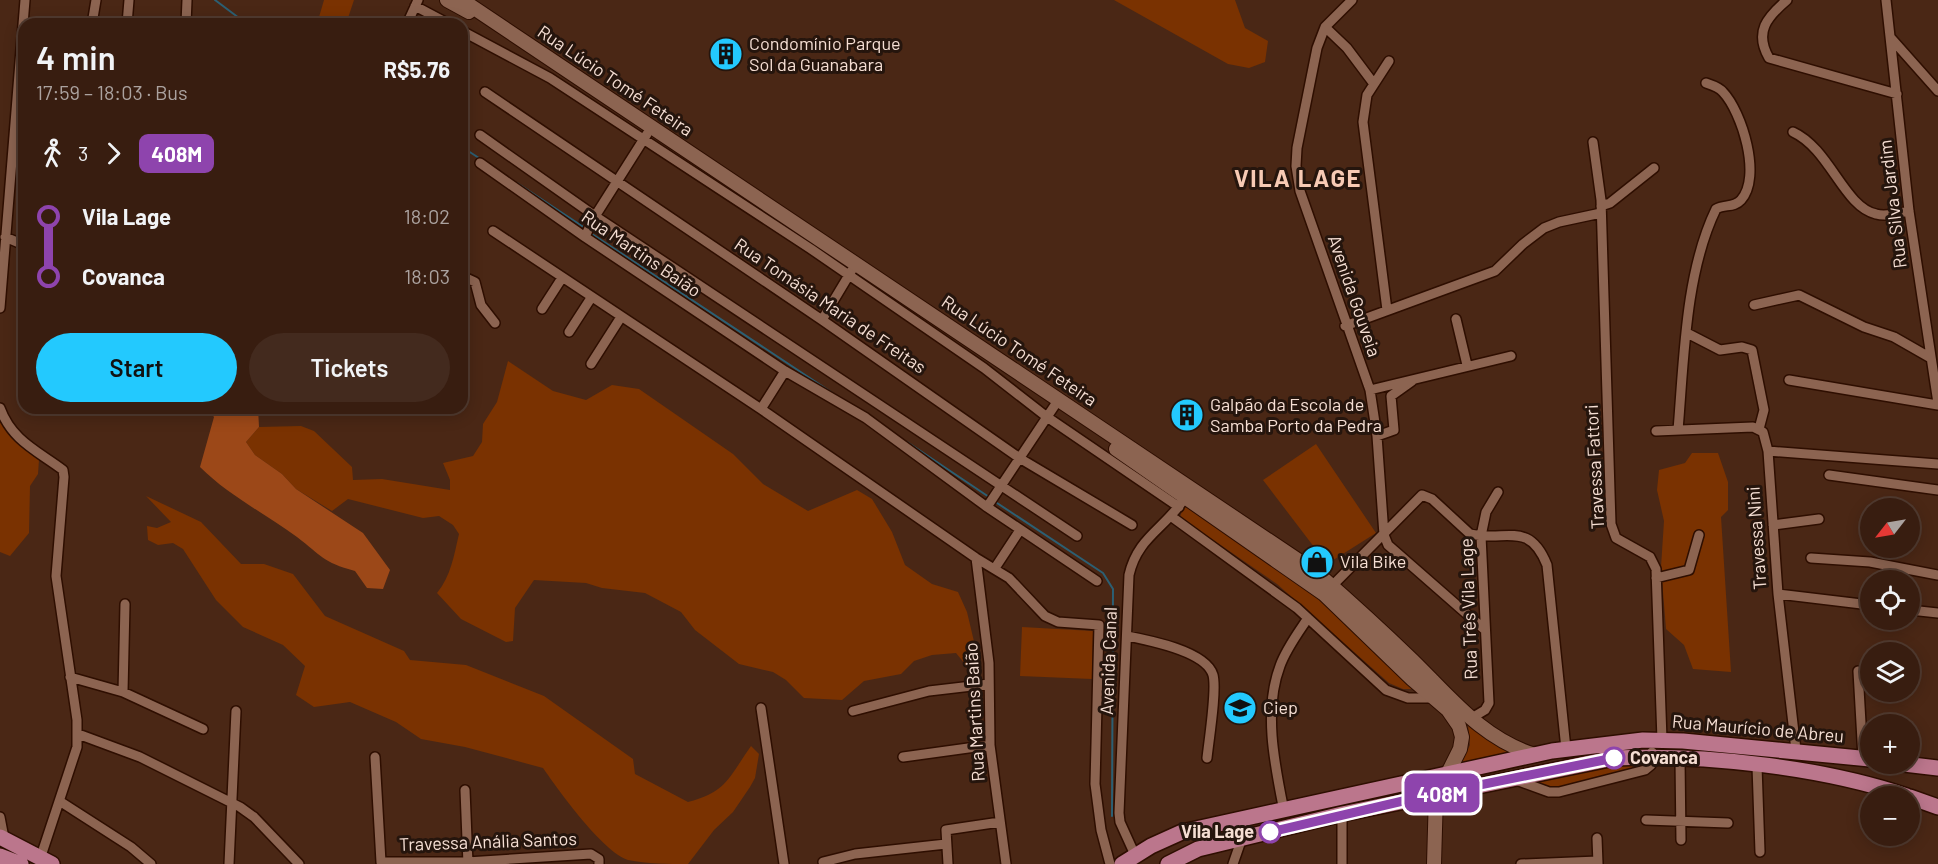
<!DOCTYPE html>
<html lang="en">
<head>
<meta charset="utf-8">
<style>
	body { margin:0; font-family:Barlow,sans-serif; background:#432a1e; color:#f1f3f6; height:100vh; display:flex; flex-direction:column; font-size:22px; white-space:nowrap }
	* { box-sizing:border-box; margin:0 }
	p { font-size:20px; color:#aba29f }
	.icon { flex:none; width:33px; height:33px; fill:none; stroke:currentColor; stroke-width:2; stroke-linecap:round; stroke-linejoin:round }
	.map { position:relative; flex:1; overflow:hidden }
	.drawer { position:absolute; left:18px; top:18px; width:450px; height:396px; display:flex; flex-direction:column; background:#381d10; border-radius:18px; box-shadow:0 3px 15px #0003,0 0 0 2px #523b30 }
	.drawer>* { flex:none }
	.badge { padding:0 12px; border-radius:9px; font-size:21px; line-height:39px }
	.needle { width:39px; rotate:239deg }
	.buttons { position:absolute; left:1860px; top:498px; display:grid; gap:12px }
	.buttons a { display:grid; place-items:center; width:60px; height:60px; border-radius:50%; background:#381d10; box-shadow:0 3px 15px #0003,0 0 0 2px #523b30; font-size:30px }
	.map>.badge { position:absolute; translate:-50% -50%; box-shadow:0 0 0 3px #fff }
	.legs { display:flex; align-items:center; gap:9px; height:66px; padding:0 18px; font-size:20px }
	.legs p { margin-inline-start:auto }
	.summary { display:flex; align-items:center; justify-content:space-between; height:102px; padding:0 18px }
	h1 { font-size:33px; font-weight:600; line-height:45px }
	.primary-button { display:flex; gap:12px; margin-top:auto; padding:12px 18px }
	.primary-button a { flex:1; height:69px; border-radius:36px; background:#23c9fe; color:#111; font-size:24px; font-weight:600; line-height:69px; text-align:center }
	.primary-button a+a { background:#432a1e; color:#f1f3f6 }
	ul { padding:0 18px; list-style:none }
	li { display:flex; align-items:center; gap:21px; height:60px; font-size:22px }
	li i { display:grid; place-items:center; width:9px; height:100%; margin:0 8px; background:currentColor }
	li i::after { content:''; width:15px; height:15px; margin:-8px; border:4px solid; border-radius:50%; background:#381d10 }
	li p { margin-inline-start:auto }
	li:first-child i { background:linear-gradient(#0000 50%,currentColor 0) }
	li:last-child i { background:linear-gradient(currentColor 50%,#0000 0) }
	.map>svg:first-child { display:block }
</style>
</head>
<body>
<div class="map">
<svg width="1938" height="864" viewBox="0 0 1938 864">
	<rect width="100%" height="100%" fill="#4a2715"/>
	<path fill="#7a3201" d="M 324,0 L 354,0 L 346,24 L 317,24 Z
		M 1114,0 L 1235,0 L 1245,28 L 1268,41 L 1265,62 L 1249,68 L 1228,64 Z
		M 508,361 L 553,391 L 586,400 L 612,385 L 639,389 L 733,454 L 763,484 L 808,511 L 857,490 L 872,499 L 892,532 L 905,565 L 932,584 L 958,592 L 967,612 L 977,654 L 965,664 L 956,653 L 932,655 L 914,661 L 901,674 L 864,681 L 842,700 L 804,698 L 786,680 L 773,672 L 739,664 L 695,630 L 681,612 L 645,593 L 602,588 L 586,583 L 534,580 L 515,608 L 513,641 L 506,642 L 461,619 L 437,593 C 451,576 454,555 459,534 L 453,525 L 439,516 L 423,518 L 348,499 L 332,511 L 296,489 L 282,474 L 255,455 L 246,442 L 259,427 L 301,426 L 314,431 L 352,467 L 353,480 L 382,479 L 450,490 L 450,480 L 443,463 L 473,456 L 482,442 L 483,424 L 497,402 Z
		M 0,417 L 13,439 L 39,460 L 38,474 L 30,486 L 29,533 L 10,556 L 0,552 Z
		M 1316,444 L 1376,533 L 1327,564 L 1263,480 Z
		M 1692,453 L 1718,453 L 1728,482 L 1728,510 L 1721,517 L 1731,672 L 1693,669 L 1684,645 L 1666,629 L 1661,567 L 1664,521 L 1657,490 L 1659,470 L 1685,463 Z
		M 146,496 L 201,522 L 241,564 L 264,564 L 293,574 L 325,616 L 404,651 L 410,660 L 466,665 L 544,696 L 633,759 L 635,774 L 688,802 C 727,792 729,777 751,746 L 759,754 L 755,778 L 750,787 L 733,812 L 714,830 L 688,864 C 668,864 647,864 628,860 C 602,851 559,791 543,768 L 465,747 L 421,739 L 396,722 L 350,702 L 314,707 L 296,695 L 305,666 L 283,645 L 243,627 L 216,600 L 183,549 L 173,543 L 158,545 L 148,540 L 147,526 L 157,528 L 171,522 Z
		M 1185,503 L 1323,598 L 1414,689 L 1403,689 L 1389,683 L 1277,584 L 1180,517 Z
		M 1022,627 L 1093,631 L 1092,679 L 1020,676 Z
		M 1468,724 L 1483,736 L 1513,752 L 1461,763 L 1470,745 Z
		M 1612,764 L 1642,766 L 1558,788 L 1536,783 L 1534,780 Z"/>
	<path fill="#9c4818" d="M 207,408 L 258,408 L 259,427 L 246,442 L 255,455 L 282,474 L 296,489 L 363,533 L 390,570 L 383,589 L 367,588 L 355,571 C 322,562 322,556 297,537 C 264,513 228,495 200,467 L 214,417 Z"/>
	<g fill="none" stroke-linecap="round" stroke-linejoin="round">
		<path stroke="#2c5f73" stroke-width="2" d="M 215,0 L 247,24
			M 462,147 L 482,160
			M 517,183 L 585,228
			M 589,232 L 837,396
			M 907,442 L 989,497
			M 994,501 L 1103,573 L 1113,589 L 1112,816"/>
		<defs>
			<path id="street" d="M 1352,0 L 1325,27 L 1317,48 L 1297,148 L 1296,166 L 1300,191 L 1370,390 L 1377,436 L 1384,535 L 1388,545 L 1484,629
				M 1787,0 C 1767,17 1754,32 1769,58 L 1897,94
				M 1886,0 L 1909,211 L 1938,403
				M 415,6 L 449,24
				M 92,24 L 96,0
				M 127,24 L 129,0
				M 186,24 L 187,0
				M 407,24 L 418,0
				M 1325,27 L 1347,48 L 1374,84
				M 462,31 L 550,78 L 811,249 L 984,368 L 1047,417 L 1179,507
				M 1890,37 L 1938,91
				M 485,92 L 822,320 L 1021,459 L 1132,525
				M 1793,132 C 1830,149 1844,207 1876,214 C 1886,217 1899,213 1909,211
				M 480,135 L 595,216 L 1077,536
				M 1593,142 L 1601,200 L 1611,524 L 1616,538 L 1650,557 L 1656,569 L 1662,740
				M 480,163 L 585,237 L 785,371 L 866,418 L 987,507 L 1097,581
				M 1601,206 L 1610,203 L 1654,168
				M 493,231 L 761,409 L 976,558 L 1009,578 L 1045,616 L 1058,622 L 1099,625 L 1095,784 L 1101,830 L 1110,864
				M 5,237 L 24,245
				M 585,237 L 592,221 L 647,134
				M 462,276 L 475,282 L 481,305 L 495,323
				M 1754,305 L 1799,295 L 1864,327 L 1894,337 L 1929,357
				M 0,308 L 25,0
				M 542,309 L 562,278
				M 1387,310 L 1363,122 L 1367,95 L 1389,61
				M 1456,319 L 1467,365
				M 822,320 L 852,270
				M 1345,326 L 1495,271 L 1523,244 L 1544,228 L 1559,222 L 1601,213
				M 569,332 L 591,298
				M 1687,333 L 1720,350 L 1742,347 L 1752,350 L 1764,410 L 1759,429
				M 591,364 L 621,317
				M 1789,380 L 1938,405
				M 1370,390 L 1511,356
				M 0,408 C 12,441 38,451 63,470 L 64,477 L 56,576 L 77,720 L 77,747 L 41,856
				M 761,409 L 785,371
				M 1678,430 C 1684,360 1685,273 1716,209 C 1724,204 1734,208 1741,200 C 1762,177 1742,112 1723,92 C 1719,87 1712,85 1706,83
				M 1656,431 L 1753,427 L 1763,432 L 1768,451 L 1778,594 L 1796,750
				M 1377,436 L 1394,430 L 1391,396 L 1412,381
				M 1768,451 L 1938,464
				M 1829,475 L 1938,490
				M 987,507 L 1059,399
				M 1172,517 L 1297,608 L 1386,690 L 1408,698 L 1436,698
				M 1773,525 L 1819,519
				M 976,558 L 989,663 L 990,745 L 1006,864
				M 1811,558 L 1870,562 L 1938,575
				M 995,568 L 1020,530
				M 1656,578 L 1689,570 L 1699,535
				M 1330,588 L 1422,495 L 1432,499 L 1470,534 C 1506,542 1529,520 1547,565 L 1566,749
				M 1778,594 L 1870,605
				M 1910,610 L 1938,613
				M 1127,636 C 1148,640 1206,651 1213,675 C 1217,690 1209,739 1207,758
				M 1858,671 L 1863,758
				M 70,677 L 123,692 L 203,729
				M 123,692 L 125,604
				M 761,708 L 784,864
				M 853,711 L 929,691 L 989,684
				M 1470,719 L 1485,710 L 1489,703 L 1481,536 L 1486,512 L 1498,492
				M 78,734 L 140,757 L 240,807 L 254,817 L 299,864
				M 375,757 L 381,862 L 467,862 L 591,854 L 599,859 L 599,864
				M 903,757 L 990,745
				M 1680,759 L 1681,840
				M 1757,766 L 1760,852
				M 1516,780 L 1549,792 L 1559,792 L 1645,770 L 1651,765 L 1652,752
				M 465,790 L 468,864
				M 61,802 L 131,847 L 151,864
				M 1284,811 C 1275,766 1263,711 1280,666 C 1286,649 1298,633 1308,618
				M 1342,814 L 1342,864
				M 0,817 L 4,838
				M 1646,820 L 1728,823
				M 1597,838 L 1598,864
				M 1135,855 L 1120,822 L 1119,813 L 1129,575 C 1137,539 1162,530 1182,502
				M 823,862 L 855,854 L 946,844
				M 229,864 L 236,711
				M 948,864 L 946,830 L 1000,822
				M 1233,864 L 1242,838
				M 1521,864 L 1598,861"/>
			<path id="secondary" d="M 447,0 L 469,12
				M 462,0 L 1317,573 C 1349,601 1381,630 1412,660 C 1450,697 1482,739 1535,755
				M 1116,449 L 1324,594 L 1412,679 L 1448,710 L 1459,726 L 1462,737 L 1460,749 L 1447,775
				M 1434,864 L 1436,794"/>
			<path id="primary" d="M 1904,764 L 1938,768
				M 1910,797 L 1938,807
				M 0,837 L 52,864
				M 0,856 L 21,864
				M 1122,864 L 1151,846 L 1182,832 L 1552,751 L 1643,740 L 1683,741 L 1870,759
				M 1168,864 L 1198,849 L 1342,814 L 1614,758 C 1704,754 1821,767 1907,796"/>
		</defs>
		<use href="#street" stroke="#2e0e00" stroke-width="12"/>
		<use href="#secondary" stroke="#2e0e00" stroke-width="16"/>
		<use href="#primary" stroke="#2e0e00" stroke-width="18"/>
		<use href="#street" stroke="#8c6451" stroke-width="9"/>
		<use href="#secondary" stroke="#8c6451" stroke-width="14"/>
		<use href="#primary" stroke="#bb768c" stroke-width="15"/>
	</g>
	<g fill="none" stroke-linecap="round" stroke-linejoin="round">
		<defs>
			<path id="line-1" d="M 1270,832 L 1420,797 L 1614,758"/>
		</defs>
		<use href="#line-1" stroke="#fff" stroke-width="14"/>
		<use href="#line-1" stroke="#8e44ad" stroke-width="9"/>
	</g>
	<defs>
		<symbol id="building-disc" viewBox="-11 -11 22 22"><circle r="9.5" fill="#23c9fe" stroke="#25150d"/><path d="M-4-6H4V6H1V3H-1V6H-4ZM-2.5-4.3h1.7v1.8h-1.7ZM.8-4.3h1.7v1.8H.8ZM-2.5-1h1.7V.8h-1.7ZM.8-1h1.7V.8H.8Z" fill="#111"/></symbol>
		<symbol id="shop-disc" viewBox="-11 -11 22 22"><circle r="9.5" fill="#23c9fe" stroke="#25150d"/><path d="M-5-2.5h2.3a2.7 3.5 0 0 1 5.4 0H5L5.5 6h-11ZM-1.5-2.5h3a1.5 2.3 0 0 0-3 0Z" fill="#111"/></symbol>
		<symbol id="school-disc" viewBox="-11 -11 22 22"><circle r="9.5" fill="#23c9fe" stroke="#25150d"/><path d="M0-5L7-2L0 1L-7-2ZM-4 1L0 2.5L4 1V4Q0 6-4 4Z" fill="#111"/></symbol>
	</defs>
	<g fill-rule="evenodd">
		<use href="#building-disc" x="707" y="35" width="38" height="38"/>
		<use href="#building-disc" x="1168" y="396" width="38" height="38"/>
		<use href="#shop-disc" x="1298" y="543" width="38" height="38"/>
		<use href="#school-disc" x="1221" y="689" width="38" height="38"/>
	</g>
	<g fill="#fff" stroke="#8e44ad" stroke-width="3">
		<circle cx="1614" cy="758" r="10"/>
		<circle cx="1270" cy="832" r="10"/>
	</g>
	<g text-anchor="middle" stroke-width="6" stroke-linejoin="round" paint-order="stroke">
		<g font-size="18" fill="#f5ded3" stroke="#25150d" text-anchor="start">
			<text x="749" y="50">Condomínio Parque<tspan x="749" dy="21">Sol da Guanabara</tspan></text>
			<text x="1210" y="411">Galpão da Escola de<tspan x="1210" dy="21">Samba Porto da Pedra</tspan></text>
			<text x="1340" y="568">Vila Bike</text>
			<text x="1263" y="714">Ciep</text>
		</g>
		<g font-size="18" fill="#f5ded3" stroke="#25150d">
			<text transform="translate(615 81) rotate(34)" y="6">Rua Lúcio Tomé Feteira</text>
			<text transform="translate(1893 204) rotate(-97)" y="6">Rua Silva Jardim</text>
			<text transform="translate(641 254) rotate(34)" y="6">Rua Martins Baião</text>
			<text transform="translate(1354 296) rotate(71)" y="6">Avenida Gouveia</text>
			<text transform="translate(830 306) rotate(34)" y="6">Rua Tomásia Maria de Freitas</text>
			<text transform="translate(1019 351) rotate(34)" y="6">Rua Lúcio Tomé Feteira</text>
			<text transform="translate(1595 467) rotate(-93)" y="6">Travessa Fattori</text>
			<text transform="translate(1757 538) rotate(-94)" y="6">Travessa Nini</text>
			<text transform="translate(1469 609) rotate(-92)" y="6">Rua Três Vila Lage</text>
			<text transform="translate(1109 661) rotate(-88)" y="6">Avenida Canal</text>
			<text transform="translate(975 712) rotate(-93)" y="6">Rua Martins Baião</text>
			<text transform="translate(1758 729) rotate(5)" y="6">Rua Maurício de Abreu</text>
			<text transform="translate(488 842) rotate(-2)" y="6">Travessa Anália Santos</text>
		</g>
		<g font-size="18" font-weight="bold" fill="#f5ded3" stroke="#25150d" text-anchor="start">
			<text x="1630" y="764">Covanca</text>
			<text x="1254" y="838" text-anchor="end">Vila Lage</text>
		</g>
		<g font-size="24" font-weight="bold" letter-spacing="1.5" fill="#f7cab4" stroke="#25150d">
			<text x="1298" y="187">VILA LAGE</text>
		</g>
	</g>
</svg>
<div class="buttons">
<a><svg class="needle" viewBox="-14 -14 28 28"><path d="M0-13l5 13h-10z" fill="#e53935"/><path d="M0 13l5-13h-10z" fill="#aba29f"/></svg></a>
<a><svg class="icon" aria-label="locate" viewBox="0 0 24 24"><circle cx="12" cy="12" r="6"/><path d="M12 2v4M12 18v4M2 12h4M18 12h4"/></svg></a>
<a><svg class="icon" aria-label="layers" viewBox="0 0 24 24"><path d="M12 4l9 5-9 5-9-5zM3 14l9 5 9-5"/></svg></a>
<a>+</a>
<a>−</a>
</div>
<b class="badge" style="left:1442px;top:793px;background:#8e44ad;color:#fff">408M</b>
<section class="drawer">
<div class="summary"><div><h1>4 min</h1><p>17:59 – 18:03 · Bus</p></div><b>R$5.76</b></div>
<div class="legs"><svg class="icon" aria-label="walk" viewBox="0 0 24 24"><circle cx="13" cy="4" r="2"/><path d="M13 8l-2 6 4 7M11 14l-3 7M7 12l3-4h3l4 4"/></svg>3<svg class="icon" aria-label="forward" viewBox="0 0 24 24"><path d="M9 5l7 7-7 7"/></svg><b class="badge" style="background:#8e44ad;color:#fff">408M</b></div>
<ul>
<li><i style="color:#8e44ad"></i><b>Vila Lage</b><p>18:02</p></li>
<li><i style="color:#8e44ad"></i><b>Covanca</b><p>18:03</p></li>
</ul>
<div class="primary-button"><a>Start</a><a>Tickets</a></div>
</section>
</div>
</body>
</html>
